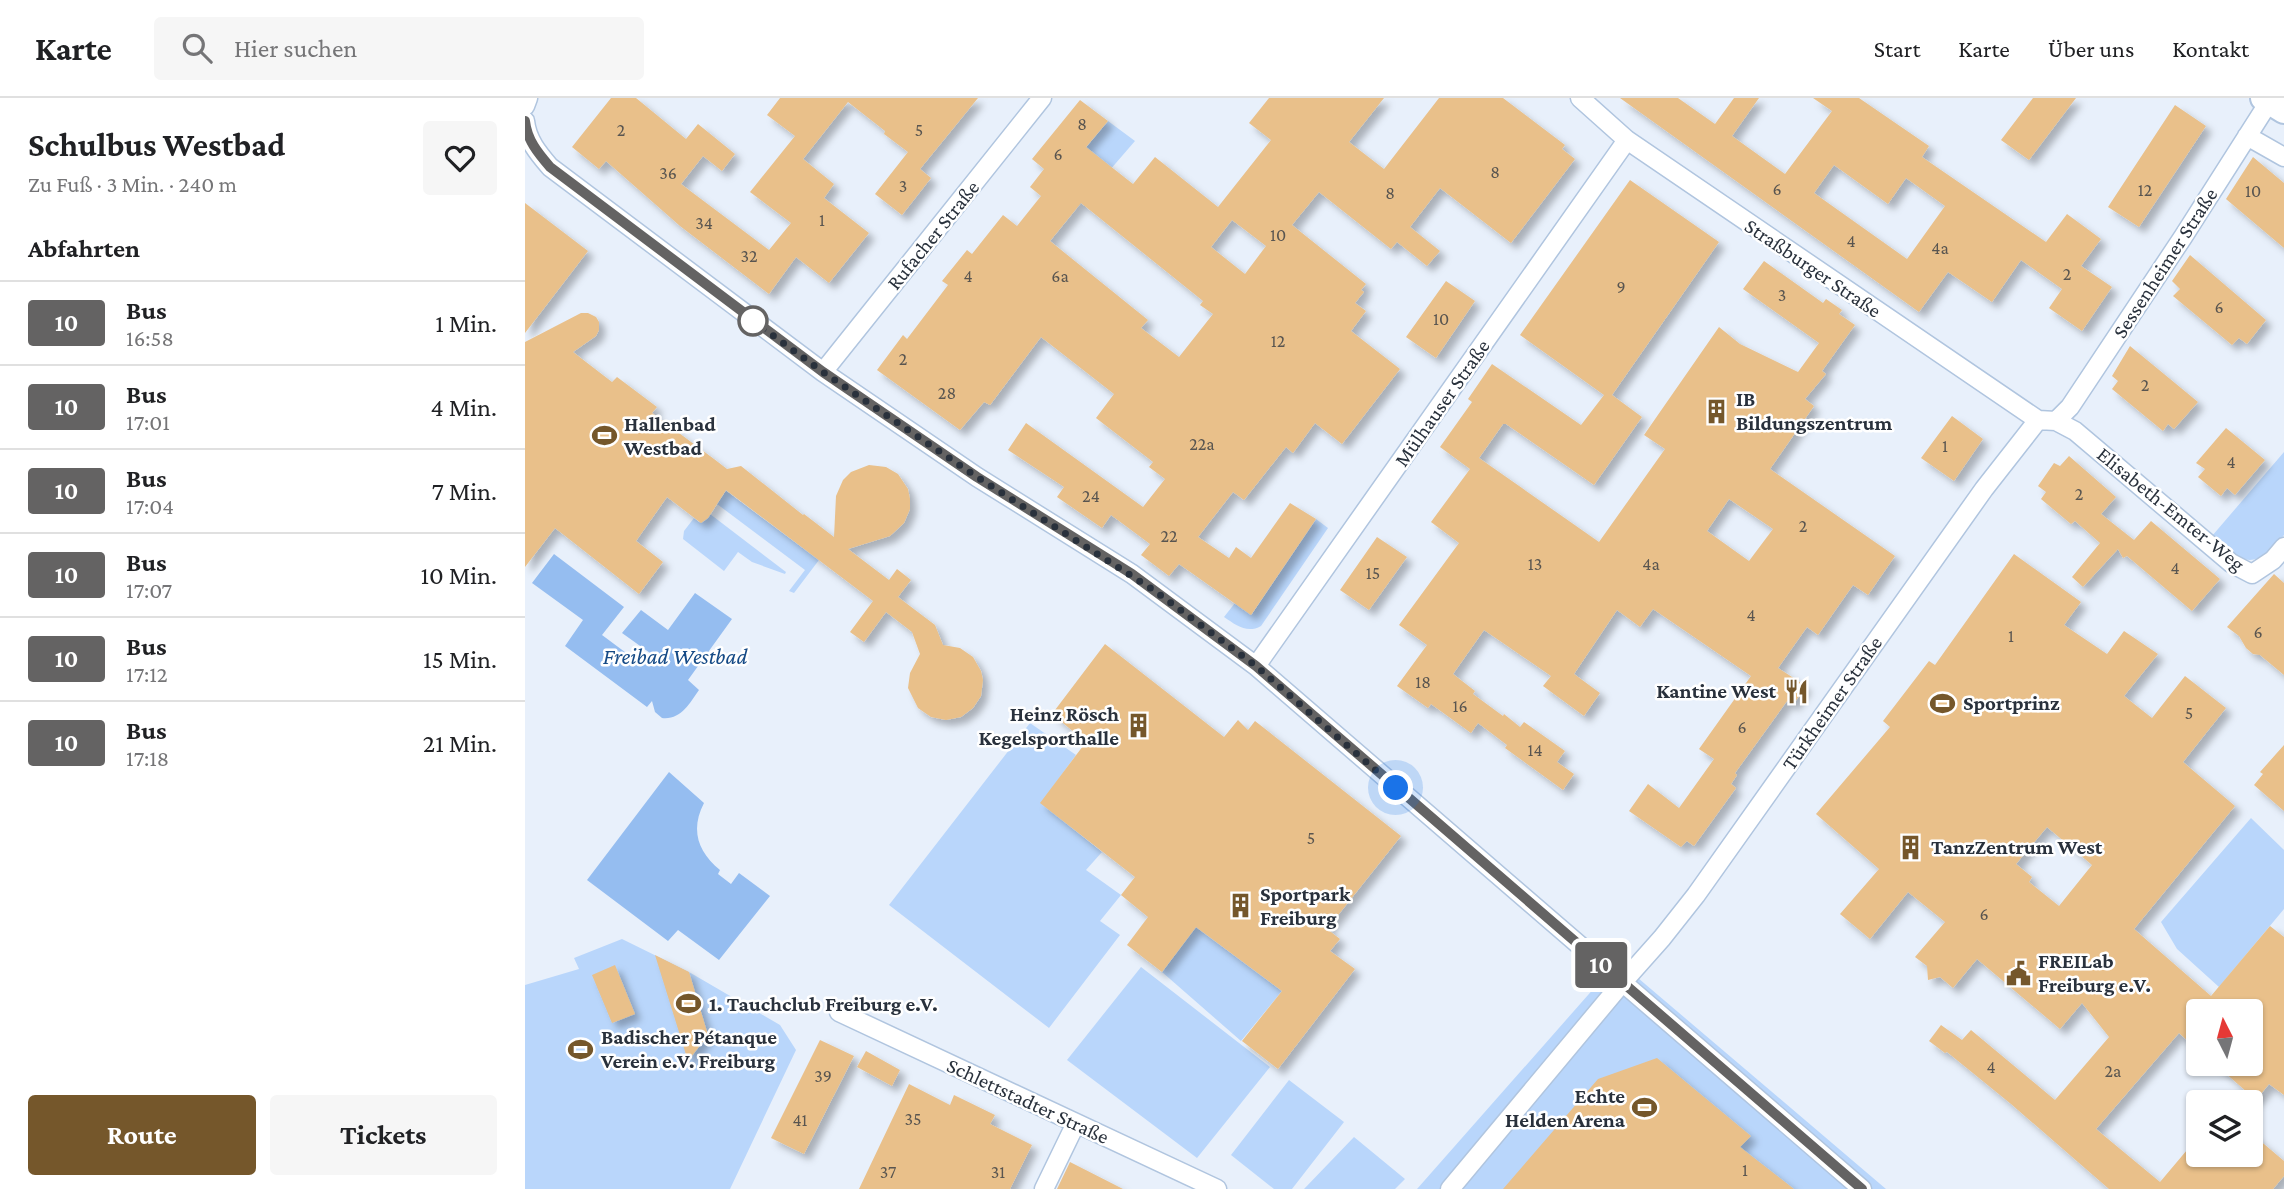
<!DOCTYPE html>
<html lang="de">
<head>
<meta charset="utf-8">
<style>
	body { margin:0; font-family:"Crimson Pro",serif; background:#f6f6f6; color:#202124; height:100vh; display:flex; flex-direction:column; font-size:26px; white-space:nowrap }
	* { box-sizing:border-box; margin:0 }
	p { font-size:23px; color:#757577 }
	.icon { flex:none; width:38px; height:38px; fill:none; stroke:currentColor; stroke-width:2; stroke-linecap:round; stroke-linejoin:round }
	.map { position:relative; flex:1; overflow:hidden }
	.details { display:flex; flex-direction:column; background:#fff; width:525px }
	.details>* { flex:none }
	.badge { padding:0 14px; border-radius:5px; font-size:24px; line-height:46px }
	.needle { width:46px; rotate:354deg }
	.tools { position:absolute; left:1661px; top:901px; display:grid; gap:14px }
	.tools a { display:grid; place-items:center; width:77px; height:77px; border-radius:7px; background:#fff; box-shadow:0 2px 5px #0004; font-size:35px }
	.you { position:absolute; width:35px; height:35px; margin:-18px; border:5px solid #fff; border-radius:50%; background:#1a73e8; box-shadow:0 0 0 10px #1a73e833 }
	.map>.badge { position:absolute; translate:-50% -50%; box-shadow:0 0 0 4px #fff }
	h2 { padding:0 28px; font-size:26px; line-height:63px }
	.round { display:grid; place-items:center; flex:none; width:74px; height:74px; border-radius:7px; background:#f6f6f6 }
	.summary { display:flex; align-items:center; justify-content:space-between; height:119px; padding:0 28px }
	h1 { font-size:33px; font-weight:700; line-height:52px }
	.action { display:flex; gap:14px; margin-top:auto; padding:14px 28px }
	.action a { flex:1; height:80px; border-radius:7px; background:#75572b; color:#fff; font-size:28px; font-weight:700; line-height:80px; text-align:center }
	.action a+a { background:#f6f6f6; color:#202124 }
	ul { padding:0; list-style:none }
	li { display:flex; align-items:center; gap:21px; height:84px; padding:0 28px; border-top:2px solid #e0e0e0 }
	li div { flex:1 }
	li b { display:block; font-size:26px }
	li em { font-style:normal }
	li .badge { min-width:77px; font-weight:700; text-align:center }
	header { display:flex; align-items:center; gap:42px; box-sizing:border-box; height:98px; padding:0 35px; background:#fff; border-bottom:2px solid #e0e0e0 }
	header strong { font-size:33px }
	nav { display:flex; gap:38px; margin-inline-start:auto; font-size:24px }
	.search { width:490px; height:63px; background:#f6f6f6; display:flex; align-items:center; gap:18px; box-sizing:border-box; padding:0 24px; border-radius:7px; color:#757577; font-size:26px }
	main { display:flex; flex:1; min-height:0 }
	.map>svg:first-child { display:block }
</style>
</head>
<body>
<header>
<strong>Karte</strong>
<div class="search"><svg class="icon" aria-label="search" viewBox="0 0 24 24"><circle cx="10" cy="10" r="6"/><path d="M15 15l6 6"/></svg>Hier suchen</div>
<nav><a>Start</a><a>Karte</a><a>Über uns</a><a>Kontakt</a></nav>
</header>
<main>
<section class="details">
<div class="summary"><div><h1>Schulbus Westbad</h1><p>Zu Fuß · 3 Min. · 240 m</p></div><a class="round"><svg class="icon" aria-label="heart" viewBox="0 0 24 24"><path d="M12 20l-8-8c-3-5 5-10 8-4 3-6 11-1 8 4z"/></svg></a></div>
<h2>Abfahrten</h2>
<ul>
<li><span class="badge" style="background:#646363;color:#fff">10</span><div><b>Bus</b><p>16:58</p></div><em>1 Min.</em></li>
<li><span class="badge" style="background:#646363;color:#fff">10</span><div><b>Bus</b><p>17:01</p></div><em>4 Min.</em></li>
<li><span class="badge" style="background:#646363;color:#fff">10</span><div><b>Bus</b><p>17:04</p></div><em>7 Min.</em></li>
<li><span class="badge" style="background:#646363;color:#fff">10</span><div><b>Bus</b><p>17:07</p></div><em>10 Min.</em></li>
<li><span class="badge" style="background:#646363;color:#fff">10</span><div><b>Bus</b><p>17:12</p></div><em>15 Min.</em></li>
<li><span class="badge" style="background:#646363;color:#fff">10</span><div><b>Bus</b><p>17:18</p></div><em>21 Min.</em></li>
</ul>
<div class="action"><a>Route</a><a>Tickets</a></div>
</section>
<div class="map">
<svg width="1759" height="1091" viewBox="0 0 1759 1091">
	<defs>
		<filter id="shadow"><feDropShadow dx="6" dy="6" stdDeviation="3.5" flood-color="#0004"/></filter>
	</defs>
	<rect width="100%" height="100%" fill="#e8f0fb"/>
	<path fill="#b9d6fb" d="M 583,23 L 610,43 L 552,110 L 560,51 Z
		M 1759,354 L 1759,437 C 1729,473 1719,467 1687,438 Z
		M 201,393 L 294,462 L 269,495 L 264,493 L 280,472 L 192,406 Z
		M 185,416 L 261,474 L 260,476 L 227,464 L 213,454 L 199,473 L 158,441 L 159,433 L 169,420 L 174,424 L 179,423 Z
		M 791,421 L 803,430 L 736,528 C 722,536 711,527 699,519 L 710,505 L 727,516 Z
		M 505,625 L 551,657 L 516,705 L 577,754 L 561,772 L 596,797 L 575,823 L 595,837 L 524,930 L 364,807 Z
		M 1726,720 L 1759,752 L 1759,811 L 1694,889 L 1652,851 L 1636,824 Z
		M 671,829 L 757,893 L 716,943 L 637,874 Z
		M 97,841 L 164,874 L 255,927 L 271,952 L 205,1091 L 0,1091 L 0,887 L 54,871 L 49,860 Z
		M 1093,863 L 1361,1091 L 892,1091 Z
		M 616,869 L 745,969 L 672,1060 L 542,962 Z
		M 764,982 L 819,1024 L 767,1091 L 749,1091 L 706,1057 Z
		M 829,1039 L 880,1081 L 870,1091 L 779,1091 Z"/>
	<path fill="#95bdf0" d="M 29,456 L 99,509 L 77,537 L 116,566 L 125,555 L 97,535 L 116,512 L 143,532 L 170,495 L 207,521 L 163,582 L 174,592 C 164,606 156,622 137,620 L 130,614 L 127,603 L 122,609 L 40,548 L 58,522 L 7,485 Z
		M 144,674 L 179,705 C 165,732 173,754 195,772 L 193,776 L 206,786 L 214,775 L 245,798 L 194,862 L 153,832 L 143,843 L 62,782 Z"/>
	<path fill="#e9c08a" fill-rule="evenodd" filter="url(#shadow)" d="M 86,0 L 111,0 L 161,41 L 173,26 L 210,56 L 197,73 L 178,58 L 156,86 L 244,152 L 266,125 L 225,94 L 270,38 L 242,17 L 255,0 L 453,0 L 395,71 L 406,80 L 377,117 L 350,96 L 383,54 L 359,36 L 360,33 L 323,4 L 278,61 L 309,86 L 299,100 L 344,135 L 304,185 L 271,159 L 244,196 L 155,128 L 81,63 L 74,71 L 47,49 Z
		M 744,0 L 859,0 L 824,44 L 859,71 L 914,0 L 978,0 L 1040,47 L 1037,51 L 1050,61 L 986,145 L 915,90 L 885,129 L 915,153 L 902,168 L 872,144 L 866,151 L 794,94 L 767,127 L 841,186 L 836,192 L 839,194 L 830,205 L 841,213 L 826,233 L 875,271 L 817,346 L 790,325 L 768,355 L 761,349 L 719,402 L 708,394 L 673,439 L 704,460 L 711,449 L 726,460 L 765,405 L 791,421 L 726,517 L 654,466 L 644,478 L 616,457 L 625,446 L 586,417 L 577,430 L 532,399 L 539,389 L 483,352 L 501,325 L 618,409 L 640,381 L 624,369 L 628,364 L 571,320 L 589,296 L 516,239 L 465,307 L 459,304 L 435,332 L 352,272 L 378,237 L 382,241 L 423,187 L 417,183 L 442,152 L 447,156 L 478,117 L 492,128 L 516,98 L 505,89 L 519,71 L 507,61 L 555,2 L 583,23 L 561,49 L 608,86 L 630,59 L 693,109 L 746,42 L 724,25 ZM 556,105 L 678,203 L 675,207 L 688,216 L 654,259 L 616,230 L 623,222 L 525,143 ZM 707,122 L 741,148 L 720,176 L 686,149 Z
		M 1095,0 L 1153,0 L 1190,26 L 1209,0 L 1234,0 L 1207,38 L 1260,76 L 1307,13 L 1288,0 L 1334,0 L 1404,48 L 1397,59 L 1521,144 L 1542,116 L 1576,141 L 1556,168 L 1587,189 L 1557,233 L 1524,210 L 1537,191 L 1496,162 L 1467,204 L 1423,174 L 1394,214 ZM 1309,67 L 1363,106 L 1381,80 L 1420,108 L 1382,161 L 1289,95 Z
		M 1508,0 L 1551,0 L 1504,62 L 1476,42 Z
		M 1650,7 L 1681,28 L 1614,129 L 1583,109 Z
		M 1728,59 L 1759,85 L 1759,150 L 1701,101 Z
		M 1105,82 L 1194,144 L 1087,297 L 1117,319 L 1069,387 L 981,326 L 978,326 L 954,360 L 1074,444 L 1140,351 L 1119,337 L 1194,229 L 1215,246 L 1273,274 L 1294,245 L 1218,191 L 1239,163 L 1298,205 L 1301,201 L 1317,212 L 1314,216 L 1330,227 L 1297,273 L 1301,276 L 1280,301 L 1289,308 L 1245,371 L 1370,458 L 1343,497 L 1328,487 L 1293,537 L 1282,529 L 1253,570 L 1281,588 L 1268,607 L 1262,603 L 1210,675 L 1212,677 L 1206,686 L 1211,690 L 1169,748 L 1162,743 L 1156,749 L 1104,713 L 1123,686 L 1154,710 L 1189,661 L 1174,651 L 1226,578 L 1128,511 L 1115,529 L 1092,512 L 1049,576 L 1075,595 L 1059,618 L 1018,588 L 1026,578 L 959,532 L 928,576 L 950,593 L 948,596 L 978,618 L 979,616 L 995,629 L 999,624 L 1040,653 L 1032,664 L 1049,676 L 1038,692 L 980,650 L 982,647 L 953,625 L 946,635 L 906,606 L 903,610 L 872,588 L 902,547 L 874,527 L 934,445 L 906,424 L 945,371 L 915,349 L 947,304 L 943,301 L 967,266 L 1056,327 L 1079,297 L 995,237 ZM 1204,401 L 1248,431 L 1224,463 L 1182,433 Z
		M 0,105 L 63,153 L 0,235 Z
		M 1665,157 L 1741,222 L 1722,246 L 1714,240 L 1707,247 L 1648,198 L 1655,191 L 1647,183 Z
		M 921,183 L 950,203 L 911,260 L 881,239 Z
		M 56,215 L 63,215 L 71,219 L 74,224 L 74,232 L 71,238 L 48,254 L 87,284 L 92,279 L 132,309 L 127,315 L 189,361 L 202,371 L 216,368 L 278,417 L 279,416 L 309,439 L 311,398 L 318,382 L 326,374 L 344,367 L 361,369 L 373,376 L 383,391 L 385,401 L 385,411 L 379,425 L 365,438 L 323,451 L 364,482 L 372,471 L 386,482 L 373,499 L 410,527 L 418,547 L 435,550 L 448,559 L 456,573 L 458,582 L 456,598 L 448,610 L 436,619 L 421,622 L 406,619 L 393,610 L 383,590 L 385,575 L 395,556 L 387,534 L 361,514 L 339,544 L 325,534 L 348,503 L 201,392 L 183,420 L 176,425 L 142,399 L 111,443 L 138,464 L 114,496 L 30,430 L 0,469 L 0,244 Z
		M 1605,248 L 1673,304 L 1649,331 L 1643,326 L 1638,333 L 1587,291 L 1593,283 L 1587,278 Z
		M 1427,318 L 1458,341 L 1429,383 L 1396,360 Z
		M 1701,330 L 1740,362 L 1710,397 L 1702,390 L 1696,398 L 1673,379 L 1680,371 L 1671,365 Z
		M 1544,358 L 1591,399 L 1576,416 L 1609,442 L 1626,423 L 1695,481 L 1667,513 L 1602,458 L 1598,460 L 1593,451 L 1558,489 L 1547,479 L 1575,445 L 1550,423 L 1546,426 L 1516,401 L 1521,394 L 1513,388 L 1529,365 L 1535,368 Z
		M 852,439 L 882,459 L 844,512 L 815,492 Z
		M 1489,456 L 1556,504 L 1539,527 L 1582,556 L 1599,533 L 1633,556 L 1599,598 L 1627,620 L 1660,578 L 1701,610 L 1658,664 L 1710,708 L 1609,831 L 1686,898 L 1745,828 L 1759,839 L 1759,997 L 1744,986 L 1731,1002 L 1690,966 L 1726,966 L 1726,914 L 1673,914 L 1673,952 L 1654,935 L 1571,1031 L 1635,1084 L 1673,1039 L 1673,1057 L 1726,1057 L 1726,1035 L 1759,1063 L 1759,1078 L 1748,1091 L 1584,1091 L 1486,1006 L 1422,954 L 1420,955 L 1404,943 L 1416,927 L 1437,942 L 1446,932 L 1530,1002 L 1584,939 L 1557,905 L 1535,931 L 1452,861 L 1428,890 L 1415,879 L 1403,882 L 1402,868 L 1390,859 L 1420,824 L 1383,794 L 1345,841 L 1315,816 L 1354,771 L 1291,716 L 1365,629 L 1358,623 L 1404,563 L 1410,567 ZM 1522,729 L 1567,767 L 1534,808 L 1504,784 L 1507,779 L 1491,766 Z
		M 1749,476 L 1759,485 L 1759,577 L 1735,557 L 1728,556 L 1721,550 L 1714,538 L 1702,529 Z
		M 580,546 L 699,639 L 713,622 L 723,632 L 730,623 L 876,738 L 802,831 L 815,841 L 805,853 L 830,871 L 753,971 L 717,943 L 757,893 L 671,829 L 637,874 L 602,847 L 623,819 L 596,797 L 610,779 L 515,705 L 561,644 L 527,616 Z
		M 1759,647 L 1759,713 L 1729,687 L 1738,676 L 1735,674 Z
		M 130,857 L 164,874 L 183,937 L 163,963 Z
		M 90,867 L 110,916 L 87,925 L 67,877 Z
		M 295,942 L 329,958 L 279,1056 L 246,1040 Z
		M 341,953 L 375,972 L 367,988 L 332,969 Z
		M 1132,960 L 1226,1038 L 1215,1049 L 1269,1091 L 978,1091 L 1073,981 Z
		M 384,986 L 425,1007 L 429,997 L 470,1017 L 465,1026 L 507,1047 L 485,1091 L 334,1091 Z
		M 545,1064 L 598,1091 L 532,1091 Z"/>
	<g fill="none" stroke-linecap="round" stroke-linejoin="round">
		<defs>
			<path id="street" d="M 1055,0 L 1102,42 L 1513,322 L 1531,323 L 1550,333 L 1706,465 L 1727,476 L 1748,462 L 1759,449
				M 0,8 L 3,0
				M 0,23 C 2,42 13,55 25,69 L 298,274 L 452,379 L 607,476 L 731,568 L 1337,1091
				M 1722,38 L 1759,59
				M 298,274 L 517,0
				M 1531,323 L 1545,309 L 1658,139 L 1744,4
				M 731,568 L 1102,42
				M 314,914 L 692,1091
				M 519,1091 L 551,1025
				M 925,1091 L 1097,885 L 1137,840 L 1171,797 L 1459,391 L 1513,322"/>
			<path id="secondary" d="M 1738,0 L 1759,13"/>
		</defs>
		<use href="#street" stroke="#b0c5df" stroke-width="21"/>
		<use href="#secondary" stroke="#b0c5df" stroke-width="28"/>
		<use href="#street" stroke="#fff" stroke-width="18"/>
		<use href="#secondary" stroke="#fff" stroke-width="24"/>
	</g>
	<g fill="none" stroke-linecap="round" stroke-linejoin="round">
		<defs>
			<path id="line" d="M 0,23 C 2,42 13,55 25,69 L 298,274 L 452,379 L 607,476 L 731,568 L 1337,1091"/>
		</defs>
		<use href="#line" stroke="#fff" stroke-width="16"/>
		<use href="#line" stroke="#646363" stroke-width="10"/>
		<path stroke="#29313c" stroke-width="7" stroke-dasharray="0 12.6" d="M 228,223 L 298,274 L 452,379 L 627,491 L 731,568 L 871,690"/>
	</g>
	<defs>
		<symbol id="building-bare" viewBox="-9 -9 18 18"><path d="M-4-6H4V6H1V3H-1V6H-4ZM-2.5-4.3h1.7v1.8h-1.7ZM.8-4.3h1.7v1.8H.8ZM-2.5-1h1.7V.8h-1.7ZM.8-1h1.7V.8H.8Z" fill="#75572b" stroke="#fff" stroke-width="2.5" paint-order="stroke"/></symbol>
		<symbol id="stadium-bare" viewBox="-9 -9 18 18"><path d="M0-5a6.5 5 0 1 0 0 10a6.5 5 0 1 0 0-10ZM-3.5-1.8h7v3.6h-7Z" fill="#75572b" stroke="#fff" stroke-width="2.5" paint-order="stroke"/></symbol>
		<symbol id="restaurant-bare" viewBox="-9 -9 18 18"><path d="M-5-6h1v4h1v-4h1v4h1v-4h1v5L-1.5 .5V6h-2V.5L-5-1ZM5-6V6H3V1.5H1.5Q1.5-4 5-6Z" fill="#75572b" stroke="#fff" stroke-width="2.5" paint-order="stroke"/></symbol>
		<symbol id="civic-bare" viewBox="-9 -9 18 18"><path d="M-.6-6.5H3V-4.5H.6V-3L4-1V1h2V6H-6V1h2V-1L-.6-3ZM-1.2 2.5V6h2.4V2.5Z" fill="#75572b" stroke="#fff" stroke-width="2.5" paint-order="stroke"/></symbol>
	</defs>
	<g fill-rule="evenodd">
		<use href="#building-bare" x="1174" y="296" width="35" height="35"/>
		<use href="#stadium-bare" x="62" y="320" width="35" height="35"/>
		<use href="#restaurant-bare" x="1254" y="576" width="35" height="35"/>
		<use href="#stadium-bare" x="1400" y="588" width="35" height="35"/>
		<use href="#building-bare" x="596" y="610" width="35" height="35"/>
		<use href="#building-bare" x="1368" y="732" width="35" height="35"/>
		<use href="#building-bare" x="698" y="790" width="35" height="35"/>
		<use href="#civic-bare" x="1476" y="858" width="35" height="35"/>
		<use href="#stadium-bare" x="146" y="888" width="35" height="35"/>
		<use href="#stadium-bare" x="38" y="934" width="35" height="35"/>
		<use href="#stadium-bare" x="1102" y="992" width="35" height="35"/>
	</g>
	<circle fill="#fff" stroke="#646363" stroke-width="3.5" cx="228" cy="223" r="14"/>
	<g text-anchor="middle" stroke-width="5" stroke-linejoin="round" paint-order="stroke">
		<g font-size="18" fill="#595550">
			<text x="557" y="32">8</text>
			<text x="96" y="38">2</text>
			<text x="394" y="38">5</text>
			<text x="533" y="62">6</text>
			<text x="970" y="80">8</text>
			<text x="143" y="81">36</text>
			<text x="378" y="94">3</text>
			<text x="1252" y="97">6</text>
			<text x="1620" y="98">12</text>
			<text x="1728" y="99">10</text>
			<text x="865" y="101">8</text>
			<text x="297" y="128">1</text>
			<text x="179" y="131">34</text>
			<text x="753" y="143">10</text>
			<text x="1326" y="149">4</text>
			<text x="1415" y="156">4a</text>
			<text x="224" y="164">32</text>
			<text x="1542" y="182">2</text>
			<text x="443" y="184">4</text>
			<text x="535" y="184">6a</text>
			<text x="1096" y="195">9</text>
			<text x="1257" y="203">3</text>
			<text x="1694" y="215">6</text>
			<text x="916" y="227">10</text>
			<text x="753" y="249">12</text>
			<text x="378" y="267">2</text>
			<text x="1620" y="293">2</text>
			<text x="422" y="301">28</text>
			<text x="677" y="352">22a</text>
			<text x="1420" y="354">1</text>
			<text x="1706" y="370">4</text>
			<text x="1554" y="402">2</text>
			<text x="566" y="404">24</text>
			<text x="1278" y="434">2</text>
			<text x="644" y="444">22</text>
			<text x="1010" y="472">13</text>
			<text x="1126" y="472">4a</text>
			<text x="1650" y="476">4</text>
			<text x="848" y="481">15</text>
			<text x="1226" y="523">4</text>
			<text x="1733" y="540">6</text>
			<text x="1486" y="544">1</text>
			<text x="898" y="590">18</text>
			<text x="935" y="614">16</text>
			<text x="1664" y="621">5</text>
			<text x="1217" y="635">6</text>
			<text x="1010" y="658">14</text>
			<text x="786" y="746">5</text>
			<text x="1459" y="822">6</text>
			<text x="1466" y="975">4</text>
			<text x="1588" y="979">2a</text>
			<text x="298" y="984">39</text>
			<text x="388" y="1027">35</text>
			<text x="275" y="1028">41</text>
			<text x="1220" y="1078">1</text>
			<text x="363" y="1080">37</text>
			<text x="473" y="1080">31</text>
		</g>
		<g font-size="21" fill="#29313c" stroke="#fff">
			<text transform="translate(408 137) rotate(-51)" y="7">Rufacher Straße</text>
			<text transform="translate(1640 165) rotate(-57)" y="7">Sessenheimer Straße</text>
			<text transform="translate(1288 170) rotate(34)" y="7">Straßburger Straße</text>
			<text transform="translate(917 305) rotate(-55)" y="7">Mülhauser Straße</text>
			<text transform="translate(1646 411) rotate(39)" y="7">Elisabeth-Emter-Weg</text>
			<text transform="translate(1307 605) rotate(-55)" y="7">Türkheimer Straße</text>
			<text transform="translate(503 1003) rotate(25)" y="7">Schlettstadter Straße</text>
		</g>
		<g font-size="21" font-weight="bold" fill="#29313c" stroke="#fff" text-anchor="start">
			<text x="1211" y="308">IB<tspan x="1211" dy="24">Bildungszentrum</tspan></text>
			<text x="99" y="333">Hallenbad<tspan x="99" dy="24">Westbad</tspan></text>
			<text x="1251" y="600" text-anchor="end">Kantine West</text>
			<text x="1438" y="612">Sportprinz</text>
			<text x="594" y="623" text-anchor="end">Heinz Rösch<tspan x="594" dy="24">Kegelsporthalle</tspan></text>
			<text x="1406" y="756">TanzZentrum West</text>
			<text x="735" y="803">Sportpark<tspan x="735" dy="24">Freiburg</tspan></text>
			<text x="1513" y="870">FREILab<tspan x="1513" dy="24">Freiburg e.V.</tspan></text>
			<text x="184" y="913">1. Tauchclub Freiburg e.V.</text>
			<text x="76" y="946">Badischer Pétanque<tspan x="76" dy="24">Verein e.V. Freiburg</tspan></text>
			<text x="1100" y="1005" text-anchor="end">Echte<tspan x="1100" dy="24">Helden Arena</tspan></text>
		</g>
		<g font-size="23" font-style="italic" fill="#154a86" stroke="#fff">
			<text x="150" y="566">Freibad Westbad</text>
		</g>
	</g>
</svg>
<div class="tools">
<a><svg class="needle" viewBox="-14 -14 28 28"><path d="M0-13l5 13h-10z" fill="#e53935"/><path d="M0 13l5-13h-10z" fill="#757577"/></svg></a>
<a><svg class="icon" aria-label="layers" viewBox="0 0 24 24"><path d="M12 4l9 5-9 5-9-5zM3 14l9 5 9-5"/></svg></a>
</div>
<div class="you" style="left:871px;top:690px"></div>
<b class="badge" style="left:1076px;top:867px;background:#646363;color:#fff">10</b>
</div>
</main>
</body>
</html>
